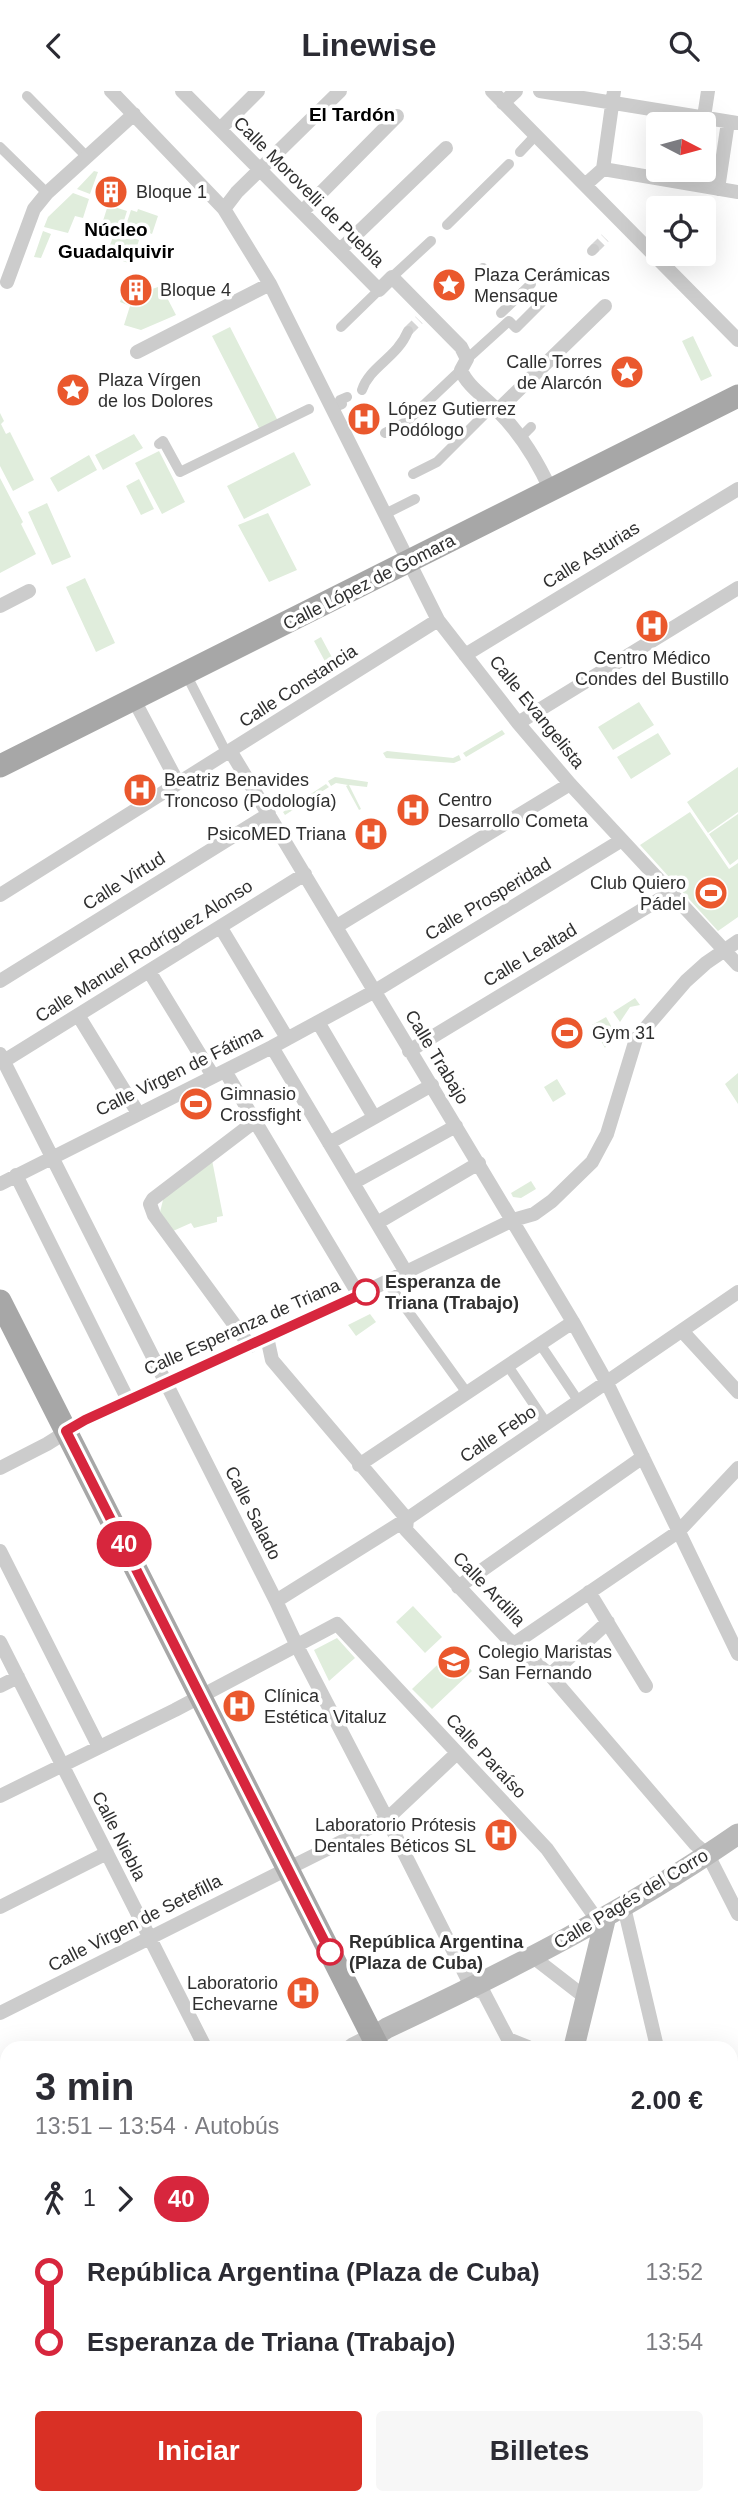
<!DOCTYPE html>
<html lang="es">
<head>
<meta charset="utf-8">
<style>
	body { margin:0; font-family:Arial,sans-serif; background:#f7f7f7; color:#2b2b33; height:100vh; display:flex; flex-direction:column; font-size:26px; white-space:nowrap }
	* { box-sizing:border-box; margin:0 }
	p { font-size:23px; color:#7c7c81 }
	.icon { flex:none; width:38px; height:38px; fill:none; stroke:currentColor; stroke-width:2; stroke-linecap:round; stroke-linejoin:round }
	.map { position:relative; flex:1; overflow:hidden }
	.drawer { position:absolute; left:0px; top:1950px; width:738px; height:464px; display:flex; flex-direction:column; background:#fff; border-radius:21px 21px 0 0; box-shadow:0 7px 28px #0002 }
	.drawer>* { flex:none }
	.badge { padding:0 14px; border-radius:23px; font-size:24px; line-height:46px }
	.needle { width:46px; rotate:96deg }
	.controls { position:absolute; left:646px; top:21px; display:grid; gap:14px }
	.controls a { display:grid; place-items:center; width:70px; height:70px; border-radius:7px; background:#fff; box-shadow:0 7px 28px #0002; font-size:35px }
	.map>.badge { position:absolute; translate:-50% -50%; box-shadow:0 0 0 4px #fff }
	.legs { display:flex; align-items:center; gap:10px; height:77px; padding:0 35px; font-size:23px }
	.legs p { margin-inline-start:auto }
	.overview { display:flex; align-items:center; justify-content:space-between; height:119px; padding:0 35px }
	h1 { font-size:38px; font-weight:700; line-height:52px }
	.primary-button { display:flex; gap:14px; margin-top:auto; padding:14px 35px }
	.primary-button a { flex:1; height:80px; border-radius:7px; background:#d93025; color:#fff; font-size:28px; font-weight:700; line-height:80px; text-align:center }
	.primary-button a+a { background:#f7f7f7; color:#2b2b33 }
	ul { padding:0 35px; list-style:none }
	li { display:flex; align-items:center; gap:24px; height:70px; font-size:26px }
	li i { display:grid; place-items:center; width:10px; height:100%; margin:0 9px; background:currentColor }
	li i::after { content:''; width:18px; height:18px; margin:-9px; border:5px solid; border-radius:50%; background:#fff }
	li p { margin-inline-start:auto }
	li:first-child i { background:linear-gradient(#0000 50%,currentColor 0) }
	li:last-child i { background:linear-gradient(currentColor 50%,#0000 0) }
	header { display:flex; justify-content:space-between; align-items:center; height:91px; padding:0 35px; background:#fff; font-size:32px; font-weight:700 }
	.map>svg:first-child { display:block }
</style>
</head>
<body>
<header><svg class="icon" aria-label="back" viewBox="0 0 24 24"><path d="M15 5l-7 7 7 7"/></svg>Linewise<svg class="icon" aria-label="search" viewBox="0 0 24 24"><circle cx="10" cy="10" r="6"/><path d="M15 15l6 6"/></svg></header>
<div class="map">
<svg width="738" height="2413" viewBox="0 0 738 2413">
	<rect width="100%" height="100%" fill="#fff"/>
	<path fill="#e0eddc" d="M 94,80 L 98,81 L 90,103 L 77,98 Z
		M 73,102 L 89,108 L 83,127 L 75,125 L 68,142 L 44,136 L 48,126 Z
		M 108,114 L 127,120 L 121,139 L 102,133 Z
		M 138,118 L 158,125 L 152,143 L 145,140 L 140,145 L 124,140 L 131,119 L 137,121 Z
		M 43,140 L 51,143 L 41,167 L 34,166 Z
		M 115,140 L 139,149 L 135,162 L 110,154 Z
		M 111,158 L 134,165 L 131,173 L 109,165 Z
		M 161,195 L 176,224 L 141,239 L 124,234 L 130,215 L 120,211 L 123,202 L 122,198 L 144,206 L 146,200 Z
		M 230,236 L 278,330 L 260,339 L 212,245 Z
		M 693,245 L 712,285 L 701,290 L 682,250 Z
		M 0,322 L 4,330 L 1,333 L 6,343 L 10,341 L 34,389 L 13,400 L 0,375 Z
		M 134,343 L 143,357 L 103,379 L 95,364 Z
		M 159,360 L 185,411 L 162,423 L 135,372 Z
		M 294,361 L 311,394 L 244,428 L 227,395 Z
		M 89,364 L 97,379 L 58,401 L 50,387 Z
		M 0,387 L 23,431 L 21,433 L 36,463 L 0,482 Z
		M 139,388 L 154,418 L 141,424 L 126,395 Z
		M 47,412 L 71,466 L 52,474 L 28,421 Z
		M 268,422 L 297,479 L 269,491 L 238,434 Z
		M 85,487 L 115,552 L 96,561 L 66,496 Z
		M 321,546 L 335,572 L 328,576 L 314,550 Z
		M 639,611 L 654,634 L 613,659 L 598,636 Z
		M 502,639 L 505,643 L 466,666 L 463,662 Z
		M 658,642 L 671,663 L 631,688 L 617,666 Z
		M 387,660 L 453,667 L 459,664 L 461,669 L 454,672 L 386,667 L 383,662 Z
		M 738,676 L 738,721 L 708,742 L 687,711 Z
		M 335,686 L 368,691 L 367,696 L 349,694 L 361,718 L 359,719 L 346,695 L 348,694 L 336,692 L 331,695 L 328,690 Z
		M 326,693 L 329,696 L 285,724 L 283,721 Z
		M 690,721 L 729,778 L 738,772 L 738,826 L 718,840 L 640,754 Z
		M 738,723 L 738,768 L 730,774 L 709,743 Z
		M 635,907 L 640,914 L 630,916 L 620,931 L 613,921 Z
		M 606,926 L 614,940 L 605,957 L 592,934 Z
		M 738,982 L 738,1013 L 725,993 Z
		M 557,988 L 566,1003 L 553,1011 L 544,996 Z
		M 212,1069 L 223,1125 L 217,1126 L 217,1131 L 194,1137 L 191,1132 L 173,1140 L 160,1121 L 164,1105 Z
		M 531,1090 L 536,1098 L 521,1107 L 513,1106 L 511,1102 Z
		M 370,1223 L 376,1231 L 356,1245 L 348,1234 Z
		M 413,1515 L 442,1546 L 425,1562 L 396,1531 Z
		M 337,1547 L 355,1567 L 329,1590 L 314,1559 Z
		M 453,1559 L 472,1580 L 432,1618 L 412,1598 Z
		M 21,2406 L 361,2406 L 350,2413 L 0,2413 L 0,2409 Z"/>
	<path fill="#c8d3ed" d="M 738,2225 L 738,2413 L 349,2413 L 361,2406 L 732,2406 L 732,2227 Z
		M 193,2406 L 224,2406 L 226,2413 L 178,2413 Z"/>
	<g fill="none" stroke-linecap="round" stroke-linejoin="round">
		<path stroke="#d5d5d5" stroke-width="10" stroke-dasharray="10 5" stroke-linecap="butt" d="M 594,158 L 605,147
			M 408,240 L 419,229"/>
		<path stroke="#ccc" stroke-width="10" d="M 27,5 L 87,66
			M 0,56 L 47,102
			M 520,61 L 536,44
			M 447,134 L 509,73
			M 592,160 L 594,158
			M 482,178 L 483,177
			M 392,186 L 431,150
			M 501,222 L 531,193
			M 341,236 L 379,199
			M 467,268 L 509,230 L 516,237 L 545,208
			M 362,299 C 370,275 397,267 408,240
			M 332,317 L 342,313 L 340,309 L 347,306
			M 385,342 L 406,331 L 461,279
			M 521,346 L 531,336
			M 159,353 L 163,350 L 180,381 L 309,318
			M 413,383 L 437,371 L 493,315
			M 385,423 L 415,408
			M 186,583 L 227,663
			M 387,1191 L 467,1302
			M 540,1253 L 579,1311
			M 508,1275 L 547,1333
			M 0,2126 L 7,2126"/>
		<path stroke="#ccc" stroke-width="14" d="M 111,0 L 224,118 L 270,193 L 438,529 L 518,632 L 570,693 L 738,874
			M 182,0 L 379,199 L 392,186 L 461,256 L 467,268 L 461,279 C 467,295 485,306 497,319 C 521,343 537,369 551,400
			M 492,0 L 738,249
			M 540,0 L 738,32
			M 503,12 L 516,0
			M 704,26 L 708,0
			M 220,38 L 258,0
			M 603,78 L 738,101
			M 585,94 L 603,78 L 614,0
			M 718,98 L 728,31
			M 224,118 L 237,101 L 340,0
			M 302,121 L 397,25
			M 340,159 L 446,57
			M 7,191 L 34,118 L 47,102 L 134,23
			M 137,261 L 270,193
			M 498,319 L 605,215
			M 0,515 L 29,500
			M 465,564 L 738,398
			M 134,609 L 178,692
			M 518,632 L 738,497
			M 231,661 L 573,1231 L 607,1292 L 738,1563
			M 0,804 L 438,529
			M 337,835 L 570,693
			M 221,837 L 287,947
			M 149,880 L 213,985
			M 0,890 L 269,723
			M 78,924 L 138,1022
			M 318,931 L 374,1026
			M 272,956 L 406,1181
			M 409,960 L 670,802
			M 0,963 L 276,1510 L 297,1555 L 387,1728 L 472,1897 L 484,1902 L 508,1948 L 528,1956
			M 4,970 L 305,783
			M 225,980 L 359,1204
			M 329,1052 L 432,994
			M 16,1084 L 128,1309
			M 353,1092 L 456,1035
			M 0,1093 L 272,956 L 375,900 L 622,749
			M 377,1132 L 479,1072
			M 683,1241 L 738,1301
			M 267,1246 L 272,1269 L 407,1428 L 406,1439 L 507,1547 L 550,1584 L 695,1753 L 708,1764 L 738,1823
			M 250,1255 L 154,1124 L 150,1113 L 153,1108 L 254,1031
			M 359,1374 L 573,1231
			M 0,1377 L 47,1353 L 82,1331 L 359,1204 L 513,1129 L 534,1123 L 552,1110 L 592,1071 L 607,1043 L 636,948 L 686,890 L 706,872 L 738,850
			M 0,1460 L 99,1656
			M 458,1496 L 643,1366
			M 589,1501 L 646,1595
			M 276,1510 L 407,1428 L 738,1201
			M 0,1551 L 205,1956
			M 515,1552 L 678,1441 L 738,1377
			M 550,1584 L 608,1531
			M 0,1595 L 18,1586
			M 0,1705 L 175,1619 L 337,1533 L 547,1758 L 598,1830
			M 0,1816 L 107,1762
			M 624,1816 L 657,1956
			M 533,1866 L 586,1907
			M 0,1922 L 387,1728 L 457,1662
			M 732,2032 L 738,2029
			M 732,2149 L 738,2146
			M 0,2257 L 7,2256"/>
		<path stroke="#ccc" stroke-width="19" d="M 353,1956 L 373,1946
			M 0,2011 L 7,2011"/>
		<path stroke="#b9b9b9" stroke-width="21" d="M 373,1946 L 387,1937 C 508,1880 628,1819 738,1743
			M 574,1956 L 606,1825
			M 0,2394 L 7,2393"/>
		<path stroke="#a7a7a7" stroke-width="23" d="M 0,675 L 738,305
			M 0,1210 L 378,1956
			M 601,2406 L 604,2413"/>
	</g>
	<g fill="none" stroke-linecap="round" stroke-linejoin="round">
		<defs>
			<path id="line-1" d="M 330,1861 L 66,1340 L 85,1329 L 366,1201"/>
		</defs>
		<use href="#line-1" stroke="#fff" stroke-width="16"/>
		<use href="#line-1" stroke="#d7263d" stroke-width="10"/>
	</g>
	<defs>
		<symbol id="building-disc" viewBox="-11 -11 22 22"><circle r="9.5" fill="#ea582d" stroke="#fff"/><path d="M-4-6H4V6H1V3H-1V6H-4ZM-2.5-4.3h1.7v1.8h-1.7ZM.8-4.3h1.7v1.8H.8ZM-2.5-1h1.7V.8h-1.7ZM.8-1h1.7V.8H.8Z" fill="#fff"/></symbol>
		<symbol id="sight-disc" viewBox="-11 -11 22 22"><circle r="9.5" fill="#ea582d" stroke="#fff"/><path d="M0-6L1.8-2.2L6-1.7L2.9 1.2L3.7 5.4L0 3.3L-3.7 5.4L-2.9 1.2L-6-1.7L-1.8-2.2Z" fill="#fff"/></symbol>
		<symbol id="hospital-disc" viewBox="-11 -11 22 22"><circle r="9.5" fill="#ea582d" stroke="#fff"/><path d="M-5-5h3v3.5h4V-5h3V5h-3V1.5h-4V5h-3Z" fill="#fff"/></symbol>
		<symbol id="stadium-disc" viewBox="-11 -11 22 22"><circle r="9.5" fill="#ea582d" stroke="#fff"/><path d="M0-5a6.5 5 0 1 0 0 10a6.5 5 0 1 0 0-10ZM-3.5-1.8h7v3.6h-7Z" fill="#fff"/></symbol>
		<symbol id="school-disc" viewBox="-11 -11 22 22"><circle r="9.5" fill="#ea582d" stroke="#fff"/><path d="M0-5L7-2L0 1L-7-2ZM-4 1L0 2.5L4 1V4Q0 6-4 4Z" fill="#fff"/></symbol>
	</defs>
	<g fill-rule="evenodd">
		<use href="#building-disc" x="92" y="82" width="38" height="38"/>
		<use href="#sight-disc" x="430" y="175" width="38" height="38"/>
		<use href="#building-disc" x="117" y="180" width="38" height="38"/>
		<use href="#sight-disc" x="608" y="262" width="38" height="38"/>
		<use href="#sight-disc" x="54" y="280" width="38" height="38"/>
		<use href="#hospital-disc" x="345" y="309" width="38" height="38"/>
		<use href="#hospital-disc" x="633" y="516" width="38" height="38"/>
		<use href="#hospital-disc" x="121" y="680" width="38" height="38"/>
		<use href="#hospital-disc" x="394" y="700" width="38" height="38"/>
		<use href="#hospital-disc" x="352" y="724" width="38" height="38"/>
		<use href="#stadium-disc" x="692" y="783" width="38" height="38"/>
		<use href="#stadium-disc" x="548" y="923" width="38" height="38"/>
		<use href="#stadium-disc" x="177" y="994" width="38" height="38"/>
		<use href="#school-disc" x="435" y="1552" width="38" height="38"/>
		<use href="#hospital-disc" x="220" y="1596" width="38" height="38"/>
		<use href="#hospital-disc" x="482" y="1725" width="38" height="38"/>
		<use href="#hospital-disc" x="284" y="1883" width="38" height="38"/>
	</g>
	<g fill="#fff" stroke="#d7263d" stroke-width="3.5">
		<circle cx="366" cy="1201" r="12"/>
		<circle cx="330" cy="1861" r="12"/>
	</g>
	<g text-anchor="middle" stroke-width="7" stroke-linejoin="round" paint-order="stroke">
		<g font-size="18" fill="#2f2f2f" stroke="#fff" text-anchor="start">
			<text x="136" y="107">Bloque 1</text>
			<text x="474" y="190">Plaza Cerámicas<tspan x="474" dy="21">Mensaque</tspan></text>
			<text x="160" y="205">Bloque 4</text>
			<text x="602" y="277" text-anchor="end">Calle Torres<tspan x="602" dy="21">de Alarcón</tspan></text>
			<text x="98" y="295">Plaza Vírgen<tspan x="98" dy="21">de los Dolores</tspan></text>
			<text x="388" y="324">López Gutierrez<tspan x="388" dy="21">Podólogo</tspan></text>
			<text x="652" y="573" text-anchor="middle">Centro Médico<tspan x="652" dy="21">Condes del Bustillo</tspan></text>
			<text x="164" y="695">Beatriz Benavides<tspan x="164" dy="21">Troncoso (Podología)</tspan></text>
			<text x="438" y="715">Centro<tspan x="438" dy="21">Desarrollo Cometa</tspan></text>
			<text x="346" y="749" text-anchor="end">PsicoMED Triana</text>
			<text x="686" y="798" text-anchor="end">Club Quiero<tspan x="686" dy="21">Pádel</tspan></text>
			<text x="592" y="948">Gym 31</text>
			<text x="220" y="1009">Gimnasio<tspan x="220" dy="21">Crossfight</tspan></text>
			<text x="478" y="1567">Colegio Maristas<tspan x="478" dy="21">San Fernando</tspan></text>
			<text x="264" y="1611">Clínica<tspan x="264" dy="21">Estética Vitaluz</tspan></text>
			<text x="476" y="1740" text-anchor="end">Laboratorio Prótesis<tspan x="476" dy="21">Dentales Béticos SL</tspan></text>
			<text x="278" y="1898" text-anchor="end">Laboratorio<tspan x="278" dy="21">Echevarne</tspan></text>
		</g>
		<g font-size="18" fill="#2f2f2f" stroke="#fff">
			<text transform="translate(309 101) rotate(45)" y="6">Calle Morovelli de Puebla</text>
			<text transform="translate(591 464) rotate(-32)" y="6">Calle Asturias</text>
			<text transform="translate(369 491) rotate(-27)" y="6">Calle López de Gomara</text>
			<text transform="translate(298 595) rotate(-33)" y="6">Calle Constancia</text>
			<text transform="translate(537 621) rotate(51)" y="6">Calle Evangelista</text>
			<text transform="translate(124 790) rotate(-32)" y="6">Calle Virtud</text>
			<text transform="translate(488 808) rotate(-31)" y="6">Calle Prosperidad</text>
			<text transform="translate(144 860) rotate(-32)" y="6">Calle Manuel Rodríguez Alonso</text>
			<text transform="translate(530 864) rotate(-31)" y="6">Calle Lealtad</text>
			<text transform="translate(437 966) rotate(59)" y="6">Calle Trabajo</text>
			<text transform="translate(179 980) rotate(-26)" y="6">Calle Virgen de Fátima</text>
			<text transform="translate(242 1236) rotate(-24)" y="6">Calle Esperanza de Triana</text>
			<text transform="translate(498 1343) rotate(-34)" y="6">Calle Febo</text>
			<text transform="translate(253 1422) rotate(63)" y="6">Calle Salado</text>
			<text transform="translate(489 1498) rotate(46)" y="6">Calle Ardilla</text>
			<text transform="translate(486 1665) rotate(47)" y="6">Calle Paraíso</text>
			<text transform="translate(119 1745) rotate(63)" y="6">Calle Niebla</text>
			<text transform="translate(631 1808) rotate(-31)" y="6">Calle Pagés del Corro</text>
			<text transform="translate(135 1832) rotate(-27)" y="6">Calle Virgen de Setefilla</text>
		</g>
		<g font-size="18" font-weight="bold" fill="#2f2f2f" stroke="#fff" text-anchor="start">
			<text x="385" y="1197">Esperanza de<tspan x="385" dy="21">Triana (Trabajo)</tspan></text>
			<text x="349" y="1857">República Argentina<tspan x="349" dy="21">(Plaza de Cuba)</tspan></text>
		</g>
		<g font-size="19" font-weight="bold" fill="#000" stroke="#fff">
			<text x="352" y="30">El Tardón</text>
			<text x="116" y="145">Núcleo<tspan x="116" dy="22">Guadalquivir</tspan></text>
		</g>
	</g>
</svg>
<div class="controls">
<a><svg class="needle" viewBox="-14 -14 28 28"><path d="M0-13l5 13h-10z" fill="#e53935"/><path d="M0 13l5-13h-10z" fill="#7c7c81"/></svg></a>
<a><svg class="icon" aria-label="locate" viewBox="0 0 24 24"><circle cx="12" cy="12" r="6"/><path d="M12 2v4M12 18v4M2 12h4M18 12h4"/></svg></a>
</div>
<b class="badge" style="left:124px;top:1453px;background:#d7263d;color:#fff">40</b>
<section class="drawer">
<div class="overview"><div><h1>3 min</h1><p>13:51 – 13:54 · Autobús</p></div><b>2.00 €</b></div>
<div class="legs"><svg class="icon" aria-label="walk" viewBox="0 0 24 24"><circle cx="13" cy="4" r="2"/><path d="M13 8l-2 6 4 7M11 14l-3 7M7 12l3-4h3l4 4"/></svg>1<svg class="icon" aria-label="forward" viewBox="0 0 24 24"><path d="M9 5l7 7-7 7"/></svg><b class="badge" style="background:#d7263d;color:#fff">40</b></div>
<ul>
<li><i style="color:#d7263d"></i><b>República Argentina (Plaza de Cuba)</b><p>13:52</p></li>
<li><i style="color:#d7263d"></i><b>Esperanza de Triana (Trabajo)</b><p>13:54</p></li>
</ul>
<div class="primary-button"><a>Iniciar</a><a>Billetes</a></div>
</section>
</div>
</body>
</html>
